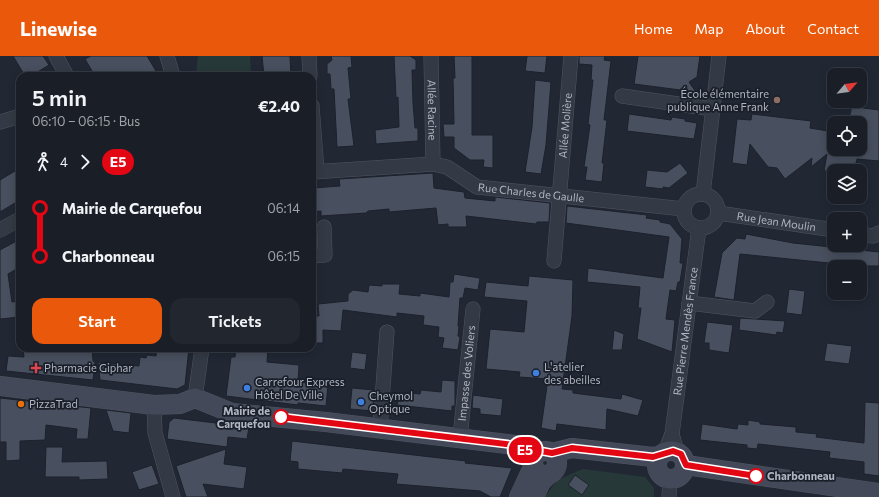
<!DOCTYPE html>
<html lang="en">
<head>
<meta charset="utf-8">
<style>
	body { margin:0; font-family:Commissioner,sans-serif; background:#22272f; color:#f1f3f6; height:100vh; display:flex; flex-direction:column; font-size:15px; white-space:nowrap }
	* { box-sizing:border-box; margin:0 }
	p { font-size:13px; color:#9fa2a7 }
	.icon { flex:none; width:22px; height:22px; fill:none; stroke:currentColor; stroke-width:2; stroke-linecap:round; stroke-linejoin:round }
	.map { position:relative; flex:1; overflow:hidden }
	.drawer { position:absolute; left:16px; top:16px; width:300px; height:280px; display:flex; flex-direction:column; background:#191e27; border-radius:12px; box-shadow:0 2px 10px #0003,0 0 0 1px #373c44 }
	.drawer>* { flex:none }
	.badge { padding:0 8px; border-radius:13px; font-size:14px; line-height:26px }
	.needle { width:26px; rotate:62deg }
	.buttons { position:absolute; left:827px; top:12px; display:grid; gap:8px }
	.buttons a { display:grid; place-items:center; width:40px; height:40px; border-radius:8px; background:#191e27; box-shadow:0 2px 10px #0003,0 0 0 1px #373c44; font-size:20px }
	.map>.badge { position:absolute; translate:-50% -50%; box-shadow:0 0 0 2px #fff }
	.legs { display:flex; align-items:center; gap:6px; height:44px; padding:0 16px; font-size:13px }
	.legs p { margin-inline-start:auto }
	.overview { display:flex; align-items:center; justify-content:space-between; height:68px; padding:0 16px }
	h1 { font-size:22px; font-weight:600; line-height:30px }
	.button { display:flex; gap:8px; margin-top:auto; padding:8px 16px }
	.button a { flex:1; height:46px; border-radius:12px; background:#ea580c; color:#fff; font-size:16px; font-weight:600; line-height:46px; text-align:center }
	.button a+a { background:#22272f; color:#f1f3f6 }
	ul { padding:0 16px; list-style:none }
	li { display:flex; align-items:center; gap:14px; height:48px; font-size:15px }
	li i { display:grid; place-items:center; width:6px; height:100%; margin:0 5px; background:currentColor }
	li i::after { content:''; width:10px; height:10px; margin:-5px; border:3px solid; border-radius:50%; background:#191e27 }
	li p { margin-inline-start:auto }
	li:first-child i { background:linear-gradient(#0000 50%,currentColor 0) }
	li:last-child i { background:linear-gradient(currentColor 50%,#0000 0) }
	header { display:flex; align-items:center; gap:24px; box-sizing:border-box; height:56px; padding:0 20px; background:#ea580c; color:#fff }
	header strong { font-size:19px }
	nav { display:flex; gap:22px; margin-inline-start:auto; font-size:14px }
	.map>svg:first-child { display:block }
</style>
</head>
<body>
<header>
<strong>Linewise</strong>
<nav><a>Home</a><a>Map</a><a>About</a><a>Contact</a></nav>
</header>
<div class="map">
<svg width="879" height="441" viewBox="0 0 879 441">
	<rect width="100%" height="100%" fill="#212834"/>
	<path fill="#273839" d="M 198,0 L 250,0 L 251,20 L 196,20 Z
		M 583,413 L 645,421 L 654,432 L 654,441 L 545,441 L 557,424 Z"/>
	<path fill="#484f5e" stroke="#1c212c" d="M 13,0 L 43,0 L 49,9 L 31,20 L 25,20 Z
		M 91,0 L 147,0 L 159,20 L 95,20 L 85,3 Z
		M 262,0 L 290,0 L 291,20 L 264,20 Z
		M 331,0 L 351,0 L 352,11 L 348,12 L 351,43 L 348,43 L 354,90 L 337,91 L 334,33 L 331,33 L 330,18 L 327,18 L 327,8 L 332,4 Z
		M 394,0 L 410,0 L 416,4 L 416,14 L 412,14 L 413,47 L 415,72 L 418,72 L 418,85 L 376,88 L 375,74 L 399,71 L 398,41 L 396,42 Z
		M 454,0 L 472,0 L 472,79 L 493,79 L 493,112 L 483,111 L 484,104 L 470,104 L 454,92 L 454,81 L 444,81 L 443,68 L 454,68 L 453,22 L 455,22 Z
		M 527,0 L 547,0 L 545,17 L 525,15 Z
		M 579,0 L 605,0 L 604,4 L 611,5 L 604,64 L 607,64 L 602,107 L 604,107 L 602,126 L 585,124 L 587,111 L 584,111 L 590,69 L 588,68 L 593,24 L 591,24 L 592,9 L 579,8 Z
		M 638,0 L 700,0 L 697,21 L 689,26 L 696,36 L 634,28 Z
		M 535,24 L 551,26 L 546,89 L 541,118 L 525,116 L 532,71 Z
		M 853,45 L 864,45 L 863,52 L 879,54 L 879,105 L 857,103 L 854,115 L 824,115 L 827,98 L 811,111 L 812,102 L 785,123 L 777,112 L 768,111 L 750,88 L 747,109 L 732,107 L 737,63 L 751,64 L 752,58 L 811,65 L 810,72 L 834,76 L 833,93 L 860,93 L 860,67 L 848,67 Z
		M 629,58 L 671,64 L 672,61 L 685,63 L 685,65 L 697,67 L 694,83 L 627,75 Z
		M 680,107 L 688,117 L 669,132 L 663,131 L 663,133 L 645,131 L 647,114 L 667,116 Z
		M 20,112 L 20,144 L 0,156 L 0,124 Z
		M 433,117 L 434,132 L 464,136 L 465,142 L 495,145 L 495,141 L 550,147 L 549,166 L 537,166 L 536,168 L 466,160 L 467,171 L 448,171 L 448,168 L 438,169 L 436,152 L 389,156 L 389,153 L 368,155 L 366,157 L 321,160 L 321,155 L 312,156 L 313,132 L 340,130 L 339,123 Z
		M 567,150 L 647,159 L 646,162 L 660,164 L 660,166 L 670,168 L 682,183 L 680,207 L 683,207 L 680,226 L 678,226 L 676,235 L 670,234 L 666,263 L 675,264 L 672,296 L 637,283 L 641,252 L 638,252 L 640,231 L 587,226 L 588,212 L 663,222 L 669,181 L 566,167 Z
		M 746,178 L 793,187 L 879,196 L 879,210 L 858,210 L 740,198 L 734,244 L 714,241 L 722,197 L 737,182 L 745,183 Z
		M 20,183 L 20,211 L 8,218 L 12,246 L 18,245 L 20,261 L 0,263 L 0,194 Z
		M 454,218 L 480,222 L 478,234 L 465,232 L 463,242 L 460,242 L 458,270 L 459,270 L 458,280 L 460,281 L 458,294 L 442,292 L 444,282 L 438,281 L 439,271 L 423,269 L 424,260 L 397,257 L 397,261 L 343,254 L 341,275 L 323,274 L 323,287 L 312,287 L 312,260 L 319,260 L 318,248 L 348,245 L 348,238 L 353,234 L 368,236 L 369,229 L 382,230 L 382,228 L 400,228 L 399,238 L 420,240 L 420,237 L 449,241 L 450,226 L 453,226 Z
		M 529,220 L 573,224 L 572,260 L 562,333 L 573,334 L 573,337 L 621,343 L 622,338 L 643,344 L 638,360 L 607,353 L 606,374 L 557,368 L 556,375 L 541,372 L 548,323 L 519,321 L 520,316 L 486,313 L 490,273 L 524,276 L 527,245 L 484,241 L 486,226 L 528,230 Z
		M 789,233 L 805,235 L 802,259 L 786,257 Z
		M 740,262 L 785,265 L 783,277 L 777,276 L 776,279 L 739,274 Z
		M 707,266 L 733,269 L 729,297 L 709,294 L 709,287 L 704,287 Z
		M 614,274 L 624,278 L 622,294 L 612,294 Z
		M 827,287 L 852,290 L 849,308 L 824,305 Z
		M 23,292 L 44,292 L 69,296 L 67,292 L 92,292 L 93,305 L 95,306 L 93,324 L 6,315 L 8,300 L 24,301 Z
		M 157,292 L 189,292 L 185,329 L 177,333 L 100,324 L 98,306 L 139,310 L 140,301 L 146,302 L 147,299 L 156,300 Z
		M 236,292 L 268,292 L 267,306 L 299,309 L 298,326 L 328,329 L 326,350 L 298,347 L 298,349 L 226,340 L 231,301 L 235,301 Z
		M 352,296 L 367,298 L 365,314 L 350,312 Z
		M 442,324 L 455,325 L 455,350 L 452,350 L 452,355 L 397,349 L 400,336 L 420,338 L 421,334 L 441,336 Z
		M 352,332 L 374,334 L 373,355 L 350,353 Z
		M 473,339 L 503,343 L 501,360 L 480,358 L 480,353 L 472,352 Z
		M 0,342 L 91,352 L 88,383 L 76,383 L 77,373 L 46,369 L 45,384 L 20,385 L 20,404 L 6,405 L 6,386 L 0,386 Z
		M 865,346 L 879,347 L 879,420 L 864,418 L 864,406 L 829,402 L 830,396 L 758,388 L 757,393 L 747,392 L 747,389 L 700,384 L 702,368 L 737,373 L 738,368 L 748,369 L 748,364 L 760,366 L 760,368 L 796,371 L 796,376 L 817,378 L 816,381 L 864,387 Z
		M 106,354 L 131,357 L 129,377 L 113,375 Z
		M 174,362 L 249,371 L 247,383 L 228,381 L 227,391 L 167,383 L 169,366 Z
		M 292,385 L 466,405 L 465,407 L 512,412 L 500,441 L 491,441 L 480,435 L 396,428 L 398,418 L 343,413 L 342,417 L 298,413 L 298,406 L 290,405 Z
		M 46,391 L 63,391 L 62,406 L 107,405 L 108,423 L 79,424 L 79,421 L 45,421 Z
		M 226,393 L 224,408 L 247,411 L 244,433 L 203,428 L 208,441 L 186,441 L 176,410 Z
		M 152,409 L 159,428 L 139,434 L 132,416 Z
		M 575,419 L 589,429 L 582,439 L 568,429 Z"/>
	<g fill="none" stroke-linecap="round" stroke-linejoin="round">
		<defs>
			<g id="street">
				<path d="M 56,0 L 67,20"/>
				<path d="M 167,0 L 173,20"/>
				<path d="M 309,0 L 310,20"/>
				<path id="s1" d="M 431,0 L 433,108"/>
				<path d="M 622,40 L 713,53"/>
				<path d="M 312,50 L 317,115"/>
				<path d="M 0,66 L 20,60"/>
				<path id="s2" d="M 312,116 L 433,108 L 447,111 L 477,131 L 684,153"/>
				<path d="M 703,138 L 719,0"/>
				<circle cx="701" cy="155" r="17"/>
				<path id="s3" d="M 718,157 L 834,174"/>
				<path d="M 0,174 L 20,163"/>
				<path d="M 860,178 L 873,180 L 879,177"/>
				<path d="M 312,200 L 325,199 L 324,171"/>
				<path id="s4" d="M 554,205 L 571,0"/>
				<path d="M 689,247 L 755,255 L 767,246"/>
				<path d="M 195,342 L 202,292"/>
				<path d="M 154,349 L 155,377 L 173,441"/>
				<path d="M 380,372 L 387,276"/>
				<path d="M 672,378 L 677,396"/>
				<path id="s5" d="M 460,382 L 473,253"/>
				<path id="s6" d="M 665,396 L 672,378 L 699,172"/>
				<path d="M 669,441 L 670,423"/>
			</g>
			<path id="secondary" d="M 0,330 L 154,349 L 180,348 L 195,342 L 232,357 L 326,366 L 515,389 L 535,399
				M533 407a12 12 0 1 1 24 0a12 12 0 1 1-24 0Z
				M657 409a14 14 0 1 1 28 0a14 14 0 1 1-28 0Z
				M 552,397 L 572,392 L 653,401 L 660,400
				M 686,409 L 879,437
				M 519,441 L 533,411
				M 534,441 L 541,426 L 548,419"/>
		</defs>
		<use href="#street" stroke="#4f5560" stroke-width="15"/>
		<use href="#secondary" stroke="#4f5560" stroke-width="20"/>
		<use href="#street" stroke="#343a45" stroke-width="14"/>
		<use href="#secondary" stroke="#434958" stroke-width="19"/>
	</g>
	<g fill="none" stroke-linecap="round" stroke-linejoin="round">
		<defs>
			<path id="line-1" d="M 281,361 L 515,389 L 535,399 L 541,395 L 552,397 L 572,392 L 653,401 L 673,395 L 681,398 L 686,409 L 756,420"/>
		</defs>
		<use href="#line-1" stroke="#fff" stroke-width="9"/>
		<use href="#line-1" stroke="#e30613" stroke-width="6"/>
	</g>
	<circle fill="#8d6e63" stroke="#1a1f29" stroke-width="1.5" cx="777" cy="44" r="4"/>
	<path fill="#e0444e" stroke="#1a1f29" stroke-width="1.5" d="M34 306h4v4h4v4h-4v4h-4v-4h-4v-4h4z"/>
	<g fill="#3f7fe0" stroke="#1a1f29" stroke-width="1.5">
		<circle cx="536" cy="317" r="4"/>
		<circle cx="247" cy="332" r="4"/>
		<circle cx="361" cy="346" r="4"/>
	</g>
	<circle fill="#e8710a" stroke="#1a1f29" stroke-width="1.5" cx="21" cy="348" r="4"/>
	<g fill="#fff" stroke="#e30613" stroke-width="2">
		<circle cx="281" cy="361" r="7"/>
		<circle cx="756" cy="420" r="7"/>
	</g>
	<g text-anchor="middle" stroke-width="3.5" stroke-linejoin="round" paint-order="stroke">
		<g font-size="11" fill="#afb5c2" stroke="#1a1f29" text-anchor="start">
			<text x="769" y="42" text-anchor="end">École élémentaire<tspan x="769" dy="13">publique Anne Frank</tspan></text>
			<text x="544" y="315">L'atelier<tspan x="544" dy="13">des abeilles</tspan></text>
			<text x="44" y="316">Pharmacie Giphar</text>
			<text x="255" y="330">Carrefour Express<tspan x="255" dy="13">Hôtel De Ville</tspan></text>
			<text x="369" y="344">Cheymol<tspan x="369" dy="13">Optique</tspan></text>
			<text x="29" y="352">PizzaTrad</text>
		</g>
		<g font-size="11" fill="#afb5c2" stroke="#1a1f29">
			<text dy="4" stroke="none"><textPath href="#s1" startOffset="54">Allée Racine</textPath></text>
			<text dy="4" stroke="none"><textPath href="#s4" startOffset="136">Allée Molière</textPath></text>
			<text dy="4" stroke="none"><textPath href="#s2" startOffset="226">Rue Charles de Gaulle</textPath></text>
			<text dy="4" stroke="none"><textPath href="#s3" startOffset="59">Rue Jean Moulin</textPath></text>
			<text dy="4" stroke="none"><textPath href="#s6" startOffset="123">Rue Pierre Mendès France</textPath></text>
			<text dy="4" stroke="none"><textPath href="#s5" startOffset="65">Impasse des Voliers</textPath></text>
		</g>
		<g font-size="11" font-weight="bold" fill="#afb5c2" stroke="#1a1f29" text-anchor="end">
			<text x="270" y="359">Mairie de<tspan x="270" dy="13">Carquefou</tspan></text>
			<text x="767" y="424" text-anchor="start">Charbonneau</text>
		</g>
	</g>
</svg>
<div class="buttons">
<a><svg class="needle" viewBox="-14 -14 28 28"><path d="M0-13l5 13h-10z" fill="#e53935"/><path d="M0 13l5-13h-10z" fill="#9fa2a7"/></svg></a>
<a><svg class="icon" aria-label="locate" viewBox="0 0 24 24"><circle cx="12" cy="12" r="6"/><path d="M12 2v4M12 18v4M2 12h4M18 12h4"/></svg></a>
<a><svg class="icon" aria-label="layers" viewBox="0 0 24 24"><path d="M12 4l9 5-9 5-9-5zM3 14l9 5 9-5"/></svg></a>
<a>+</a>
<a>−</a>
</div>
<b class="badge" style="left:525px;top:394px;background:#e30613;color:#fff">E5</b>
<section class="drawer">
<div class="overview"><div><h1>5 min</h1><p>06:10 – 06:15 · Bus</p></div><b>€2.40</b></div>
<div class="legs"><svg class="icon" aria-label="walk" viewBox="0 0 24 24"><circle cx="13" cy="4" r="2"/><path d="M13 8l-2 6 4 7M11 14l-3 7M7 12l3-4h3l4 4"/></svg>4<svg class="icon" aria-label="forward" viewBox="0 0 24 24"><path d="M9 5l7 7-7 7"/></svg><b class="badge" style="background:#e30613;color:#fff">E5</b></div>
<ul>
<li><i style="color:#e30613"></i><b>Mairie de Carquefou</b><p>06:14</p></li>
<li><i style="color:#e30613"></i><b>Charbonneau</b><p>06:15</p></li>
</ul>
<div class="button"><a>Start</a><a>Tickets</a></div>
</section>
</div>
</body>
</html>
